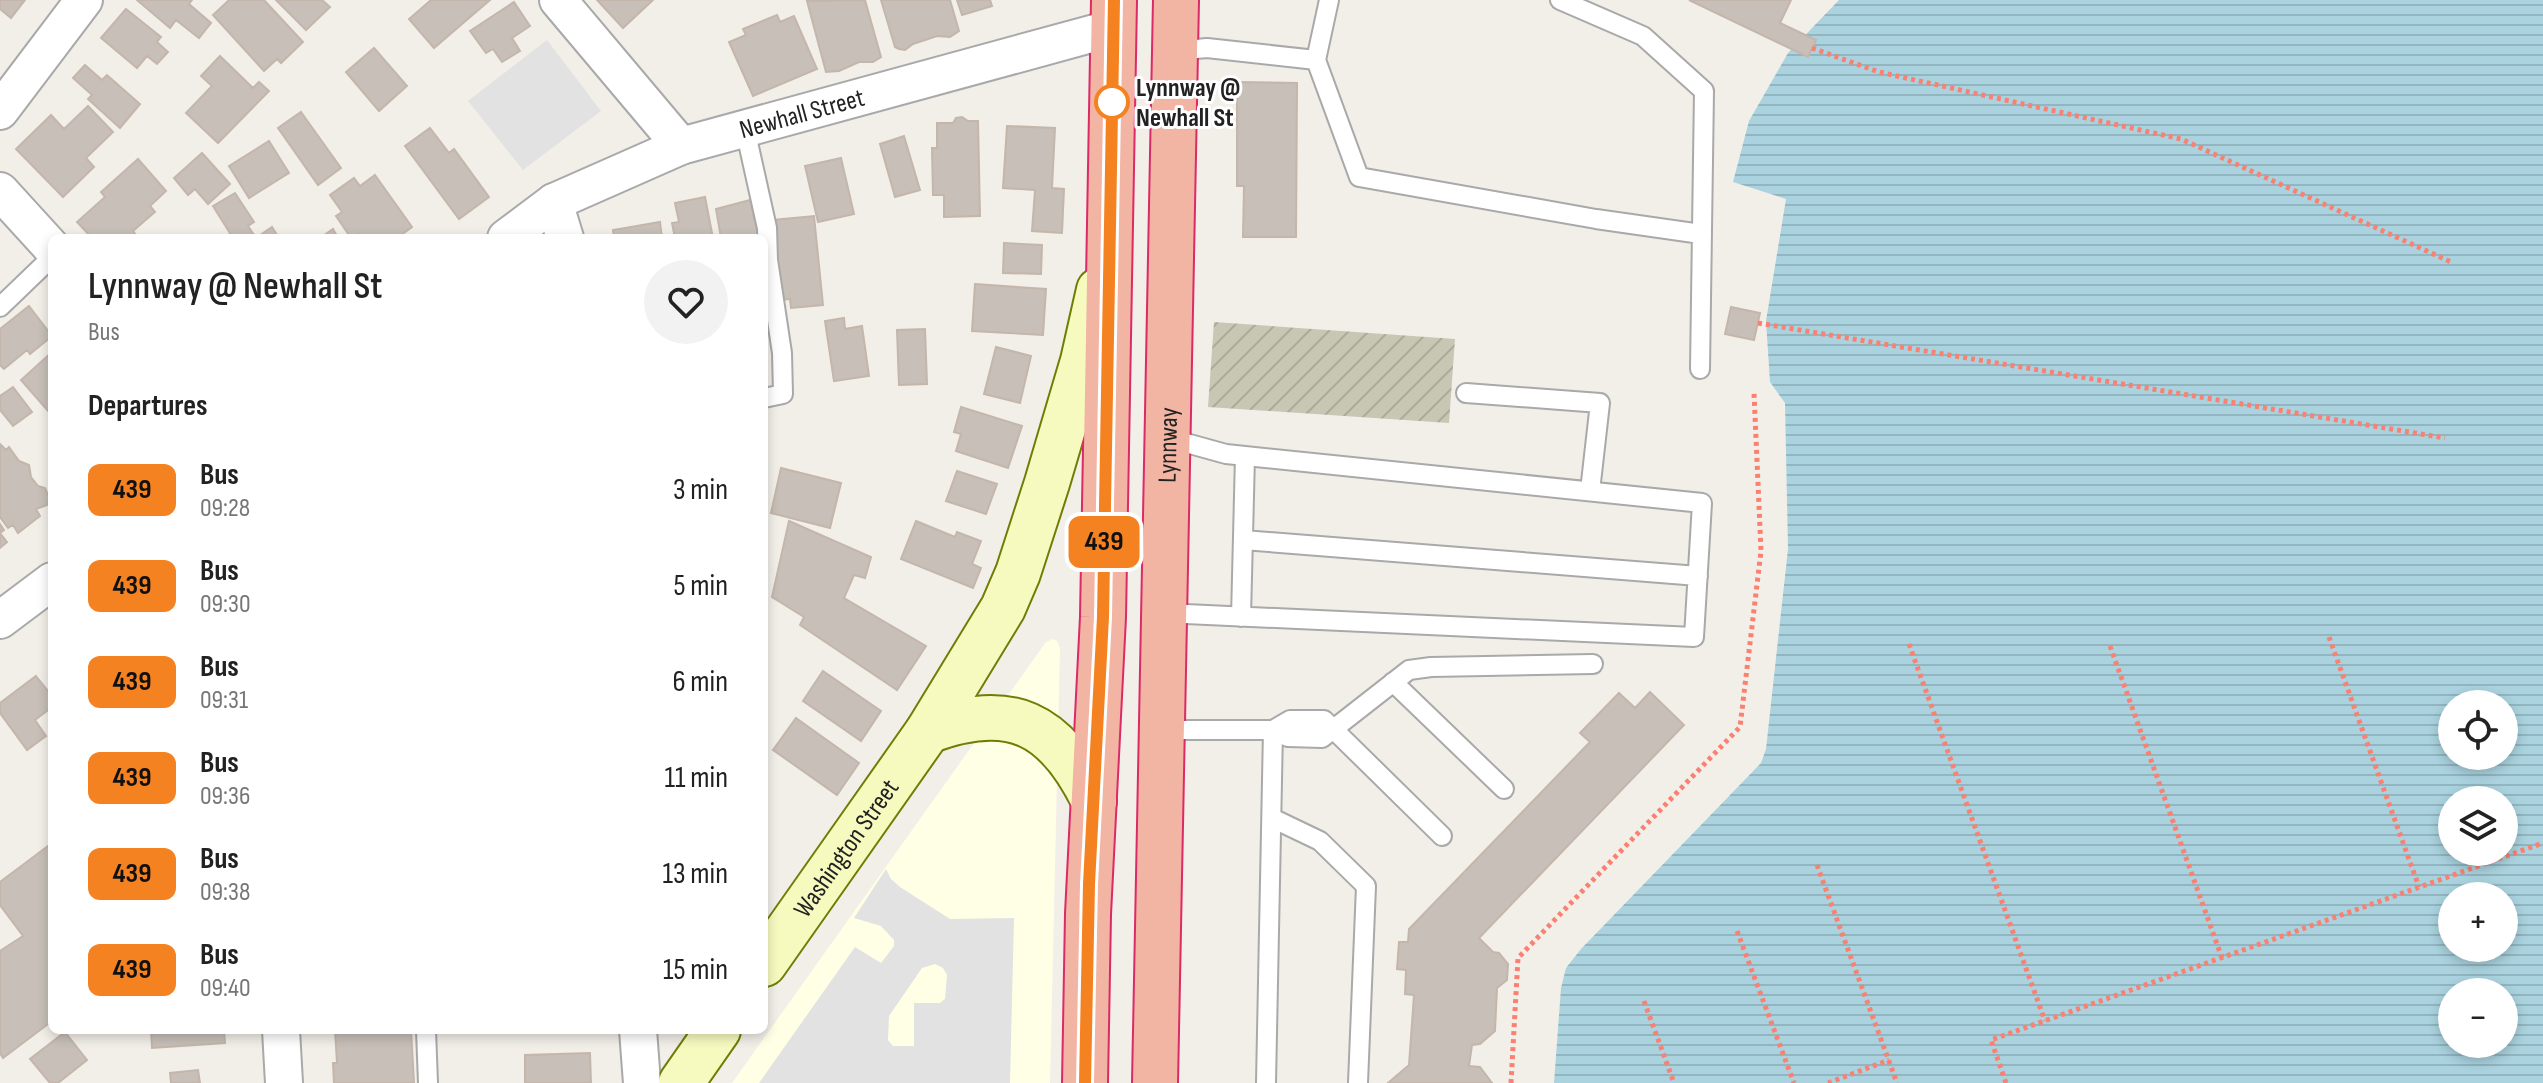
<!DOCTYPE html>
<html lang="en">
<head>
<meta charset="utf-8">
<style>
	body { margin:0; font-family:"Sofia Sans Condensed",sans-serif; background:#f2f2f2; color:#222; height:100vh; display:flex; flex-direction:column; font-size:30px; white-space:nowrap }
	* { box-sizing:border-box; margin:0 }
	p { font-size:26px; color:#767676 }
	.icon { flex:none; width:44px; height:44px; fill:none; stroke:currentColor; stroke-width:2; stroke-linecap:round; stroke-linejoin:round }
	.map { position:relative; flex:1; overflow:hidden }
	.drawer { position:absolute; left:48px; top:234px; width:720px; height:800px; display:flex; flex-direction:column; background:#fff; border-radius:12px; box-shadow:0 4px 12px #0003 }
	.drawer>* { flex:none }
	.badge { padding:0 16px; border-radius:12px; font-size:28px; line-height:52px }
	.tools { position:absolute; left:2438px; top:690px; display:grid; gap:16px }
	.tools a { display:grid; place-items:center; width:80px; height:80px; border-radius:50%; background:#fff; box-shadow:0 4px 12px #0003; font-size:40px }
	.map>.badge { position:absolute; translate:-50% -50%; box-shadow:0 0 0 4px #fff }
	h2 { padding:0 40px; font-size:30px; line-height:72px }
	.round { display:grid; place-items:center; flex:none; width:84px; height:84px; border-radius:42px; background:#f2f2f2 }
	.headline { display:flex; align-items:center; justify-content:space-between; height:136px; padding:0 40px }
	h1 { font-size:38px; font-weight:600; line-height:60px }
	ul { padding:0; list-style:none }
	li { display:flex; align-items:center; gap:24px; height:96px; padding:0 40px }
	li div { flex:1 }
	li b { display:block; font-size:30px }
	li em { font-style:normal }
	li .badge { min-width:88px; font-weight:700; text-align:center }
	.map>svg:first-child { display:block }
</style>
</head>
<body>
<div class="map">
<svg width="2543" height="1083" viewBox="0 0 2543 1083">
	<defs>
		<pattern id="construction-furrows" width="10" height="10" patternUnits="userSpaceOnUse" patternTransform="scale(2)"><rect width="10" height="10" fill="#c7c7b4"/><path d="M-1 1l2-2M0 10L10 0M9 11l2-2" fill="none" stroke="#abab9a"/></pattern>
		<pattern id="water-rules" width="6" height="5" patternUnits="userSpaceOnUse" patternTransform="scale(2)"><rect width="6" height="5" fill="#aad3df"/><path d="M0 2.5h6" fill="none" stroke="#92b5bf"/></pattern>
	</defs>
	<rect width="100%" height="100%" fill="#f2efe9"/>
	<path fill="#ffffe5" d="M 1053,639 L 1057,641 L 1060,648 L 1050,1083 L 732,1083 L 1046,642 Z"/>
	<path fill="url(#construction-furrows)" d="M 1214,322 L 1455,339 L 1449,423 L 1208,407 Z"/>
	<path fill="#e2e2e2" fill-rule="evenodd" d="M 547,40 L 601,111 L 523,170 L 468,101 Z
		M 886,869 L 891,879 L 900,887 L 950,919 L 1014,918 L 1010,1083 L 759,1083 L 855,947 L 881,963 L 894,946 L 894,940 L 881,926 L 854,918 ZM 935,964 L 943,968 L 947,975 L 945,999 L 940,1003 L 914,1003 L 914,1046 L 893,1046 L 888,1040 L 889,1016 L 922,968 Z"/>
	<path fill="url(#water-rules)" fill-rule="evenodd" d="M 1839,0 L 2543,0 L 2543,1083 L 1554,1083 L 1561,988 L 1566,968 L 1581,949 L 1761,763 L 1766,749 L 1788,549 L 1785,403 L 1770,382 L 1766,321 L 1786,199 L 1733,182 L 1749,121 L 1788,53 ZM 2452,704 L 2504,704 L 2504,756 L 2452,756 ZM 2452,800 L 2504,800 L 2504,852 L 2452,852 ZM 2452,896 L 2504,896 L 2504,948 L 2452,948 ZM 2452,992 L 2504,992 L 2504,1044 L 2452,1044 Z"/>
	<path fill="#c7bfb8" stroke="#c4b6ab" stroke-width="2" d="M 0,0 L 25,0 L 11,18 L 0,9 Z
		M 137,0 L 192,0 L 189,4 L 211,23 L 199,38 L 176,20 L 170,28 Z
		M 229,0 L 264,0 L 303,42 L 281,63 L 277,59 L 264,71 L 213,15 Z
		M 276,0 L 322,0 L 330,7 L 306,30 Z
		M 431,0 L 490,0 L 434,48 L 409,19 Z
		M 597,0 L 653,0 L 623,28 Z
		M 865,0 L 881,57 L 873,62 L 859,62 L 839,71 L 826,72 L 807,1 Z
		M 881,0 L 950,0 L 959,31 L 950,37 L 937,36 L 913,44 L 905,50 L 899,49 L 895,47 Z
		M 957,0 L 990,0 L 992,6 L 962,15 Z
		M 1689,0 L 1791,0 L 1780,23 L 1816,40 L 1808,57 Z
		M 514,2 L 530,26 L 512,38 L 520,51 L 502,62 L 493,49 L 486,53 L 470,31 Z
		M 126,9 L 161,37 L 157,42 L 168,52 L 157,64 L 147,56 L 137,68 L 101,38 Z
		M 777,15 L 780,22 L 794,16 L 817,69 L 753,96 L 729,42 L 746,35 L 743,29 Z
		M 374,48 L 407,86 L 379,111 L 346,72 Z
		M 220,56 L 253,88 L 259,82 L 269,91 L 218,143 L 186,113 L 212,86 L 201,76 Z
		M 85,65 L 102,80 L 107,75 L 140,104 L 120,128 L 88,99 L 92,95 L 73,78 Z
		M 1237,82 L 1297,83 L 1296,237 L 1243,237 L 1244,186 L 1237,186 Z
		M 88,106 L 113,132 L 86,158 L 94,167 L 63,197 L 16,149 L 51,115 L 64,129 Z
		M 301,112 L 341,168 L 318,185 L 278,128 Z
		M 962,117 L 968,121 L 978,121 L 980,216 L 944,217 L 944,195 L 933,195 L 932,148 L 937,148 L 937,123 L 953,123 L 956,118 Z
		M 1007,126 L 1055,128 L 1052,188 L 1064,189 L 1062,233 L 1032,231 L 1035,190 L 1003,188 Z
		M 430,128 L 449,153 L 454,149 L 489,197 L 459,219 L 405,146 Z
		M 904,136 L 920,190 L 895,197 L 880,144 Z
		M 269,141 L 289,173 L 249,198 L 229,166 Z
		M 202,153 L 230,184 L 208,204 L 195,189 L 188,195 L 174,178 Z
		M 841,158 L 854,214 L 818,222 L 805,166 Z
		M 138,159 L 166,191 L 150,206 L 155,212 L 133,231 L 138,238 L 92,238 L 77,222 L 105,197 L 101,192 Z
		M 375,175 L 412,227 L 397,238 L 362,238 L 359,234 L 351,238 L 336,216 L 342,212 L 330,195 L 354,178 L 360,186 Z
		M 235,193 L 254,222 L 248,226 L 256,238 L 233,238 L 213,206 Z
		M 705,197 L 713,238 L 675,238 L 672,223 L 679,222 L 675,203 Z
		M 750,200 L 759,238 L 721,238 L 716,209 Z
		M 814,216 L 823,305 L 791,308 L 790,299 L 781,300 L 773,220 Z
		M 660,222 L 662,238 L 614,238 L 613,230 Z
		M 272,227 L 279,238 L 256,238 Z
		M 333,229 L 338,238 L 320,238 Z
		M 1004,243 L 1042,245 L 1041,274 L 1003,273 Z
		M 975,284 L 1046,289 L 1043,335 L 972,331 Z
		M 29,306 L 52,336 L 30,354 L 27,350 L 4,369 L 0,365 L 0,329 Z
		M 1731,307 L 1760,313 L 1754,340 L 1725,334 Z
		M 844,318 L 845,329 L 862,326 L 869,376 L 834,381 L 825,321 Z
		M 925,329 L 927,384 L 899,385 L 897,330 Z
		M 996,347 L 1031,356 L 1020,403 L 984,394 Z
		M 52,352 L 52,408 L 48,411 L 21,380 Z
		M 13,387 L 32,412 L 13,426 L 0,410 L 0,396 Z
		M 961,407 L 1022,426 L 1008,468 L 956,451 L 961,434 L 954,432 Z
		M 0,444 L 6,450 L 9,447 L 19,461 L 29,465 L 31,477 L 38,486 L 45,488 L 49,497 L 47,505 L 36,509 L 40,516 L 18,533 L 13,525 L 8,528 L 0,517 Z
		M 781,468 L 841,483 L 830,528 L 771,513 Z
		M 957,471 L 997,484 L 986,514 L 946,501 Z
		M 789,521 L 871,557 L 865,578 L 854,575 L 844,598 L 926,646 L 897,690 L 800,625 L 804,617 L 772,597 Z
		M 916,521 L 955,537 L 957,532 L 981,541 L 972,564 L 981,568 L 973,588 L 901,559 Z
		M 0,524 L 4,530 L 0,533 L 7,542 L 0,548 Z
		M 823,671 L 881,711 L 861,741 L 803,701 Z
		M 36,676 L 52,696 L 52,707 L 35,720 L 46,736 L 27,750 L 0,713 L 0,703 Z
		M 1650,692 L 1684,725 L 1479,938 L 1493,952 L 1499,953 L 1508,964 L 1507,980 L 1497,988 L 1495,1031 L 1480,1044 L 1472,1045 L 1469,1066 L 1480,1067 L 1492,1083 L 1388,1083 L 1409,1065 L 1414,995 L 1405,994 L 1406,970 L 1397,969 L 1399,942 L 1408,942 L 1409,929 L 1590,742 L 1580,733 L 1619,693 L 1635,708 Z
		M 796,718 L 859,763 L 837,795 L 773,750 Z
		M 52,843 L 52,1021 L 3,1058 L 0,1053 L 0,951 L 23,936 L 0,905 L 0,882 Z
		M 151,1030 L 224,1030 L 225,1043 L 152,1048 Z
		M 335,1030 L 411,1030 L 414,1083 L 334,1083 L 333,1063 L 337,1063 Z
		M 65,1032 L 87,1060 L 58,1083 L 50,1083 L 30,1059 Z
		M 590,1053 L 591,1083 L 525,1083 L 525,1055 Z
		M 198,1070 L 200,1083 L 171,1083 L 170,1073 Z"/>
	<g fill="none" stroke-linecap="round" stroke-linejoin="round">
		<defs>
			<path id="service" d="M 1560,0 L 1643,36 L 1704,91 L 1700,369
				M 1175,51 L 1207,48 L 1316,60 L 1329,0
				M 1316,60 L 1359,177 L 1596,219 L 1701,234
				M 745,129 L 767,228 L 768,260 L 782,353 L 783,394 L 764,398
				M 0,307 L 52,257
				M 1466,393 L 1600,403 L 1590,491
				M 1243,540 L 1698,576
				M 1164,613 L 1694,637 L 1702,503 L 1226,454 L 1168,438
				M 1241,617 L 1245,456
				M 1393,682 L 1504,789
				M 1161,730 L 1273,730 L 1266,1083
				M 1273,730 L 1288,737 L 1322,738 L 1409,670 L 1431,667 L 1593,664
				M 1273,730 L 1290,720 L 1324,720 L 1442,836
				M 1272,818 L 1320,841 L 1366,886 L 1358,1083
				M 426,1030 L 428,1083"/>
			<g id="minor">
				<path d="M 558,0 L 681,146"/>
				<path d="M 0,111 L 84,0"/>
				<path d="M 0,191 L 52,248"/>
				<path d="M 554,202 L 565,238"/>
				<path id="s1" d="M 506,238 L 554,202 L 681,146 L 1113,28"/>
				<path d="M 0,620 L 52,581"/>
				<path d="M 281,1030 L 284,1083"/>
				<path d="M 638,1030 L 642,1083"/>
			</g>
			<g id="secondary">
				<path d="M 928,731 C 1011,700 1056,723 1094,801"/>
				<path id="s2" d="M 764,964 L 928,731 L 1003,608 L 1018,573 L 1047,483 L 1083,361 L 1099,290"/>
				<path d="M 681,1083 L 718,1030"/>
			</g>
			<g id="trunk">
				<path d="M 1085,1083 L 1088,914 L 1103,617 L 1114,0"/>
				<path id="s3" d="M 1155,1083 L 1176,0"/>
			</g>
		</defs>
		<use href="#service" stroke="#a9a9a9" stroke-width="22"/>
		<use href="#minor" stroke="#a9a9a9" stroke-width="40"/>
		<use href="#secondary" stroke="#707d05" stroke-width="48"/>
		<use href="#trunk" stroke="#dc2a67" stroke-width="48"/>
		<path stroke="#fa8072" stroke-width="5" stroke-dasharray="4 4" stroke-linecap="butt" d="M 1812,48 L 1879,72 L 2181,139 L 2451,262
			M 1758,323 L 2445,438
			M 2329,637 L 2419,887
			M 1909,644 L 2045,1021
			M 2110,646 L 2222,958
			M 1817,865 L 1897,1083
			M 1737,931 L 1794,1083
			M 1644,1001 L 1674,1083
			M 1511,1083 L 1518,958 L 1740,727 L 1761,551 L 1754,393
			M 1828,1083 L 1889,1060
			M 2006,1083 L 1991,1040 L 2543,843"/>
		<use href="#service" stroke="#fff" stroke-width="18"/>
		<use href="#minor" stroke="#fff" stroke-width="36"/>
		<use href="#secondary" stroke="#f7fabf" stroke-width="44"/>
		<use href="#trunk" stroke="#f2b4a3" stroke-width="44"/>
	</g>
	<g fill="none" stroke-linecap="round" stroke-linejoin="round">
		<defs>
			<path id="line" d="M 1085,1083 L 1089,884 L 1103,617 L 1114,0"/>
		</defs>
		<use href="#line" stroke="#fff" stroke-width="18"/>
		<use href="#line" stroke="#f58220" stroke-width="12"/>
	</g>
	<circle fill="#fff" stroke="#f58220" stroke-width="4" cx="1112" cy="102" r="16"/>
	<g text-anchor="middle" stroke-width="6" stroke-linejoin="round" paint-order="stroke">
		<g font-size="26" font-weight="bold" fill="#222" stroke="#fff" text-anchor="start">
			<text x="1136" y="96">Lynnway @<tspan x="1136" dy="30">Newhall St</tspan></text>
		</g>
		<g font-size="26" fill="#222" stroke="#fff">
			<text dy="9" stroke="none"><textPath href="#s1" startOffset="324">Newhall Street</textPath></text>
			<text dy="9" stroke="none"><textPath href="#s3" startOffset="638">Lynnway</textPath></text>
			<text dy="9" stroke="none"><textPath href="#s2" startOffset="142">Washington Street</textPath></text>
		</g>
	</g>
</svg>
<div class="tools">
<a><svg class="icon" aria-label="locate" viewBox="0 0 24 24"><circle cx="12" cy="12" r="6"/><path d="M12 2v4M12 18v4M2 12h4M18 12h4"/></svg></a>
<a><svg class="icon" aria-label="layers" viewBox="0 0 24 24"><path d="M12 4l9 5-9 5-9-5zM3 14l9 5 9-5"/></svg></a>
<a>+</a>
<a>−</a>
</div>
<b class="badge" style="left:1104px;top:542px;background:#f58220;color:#111">439</b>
<section class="drawer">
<div class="headline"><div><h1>Lynnway @ Newhall St</h1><p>Bus</p></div><a class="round"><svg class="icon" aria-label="heart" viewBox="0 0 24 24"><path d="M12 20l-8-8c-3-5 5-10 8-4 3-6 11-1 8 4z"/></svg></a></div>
<h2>Departures</h2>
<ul>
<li><span class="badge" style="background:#f58220;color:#111">439</span><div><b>Bus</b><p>09:28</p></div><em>3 min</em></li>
<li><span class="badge" style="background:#f58220;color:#111">439</span><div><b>Bus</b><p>09:30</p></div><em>5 min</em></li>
<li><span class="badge" style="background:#f58220;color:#111">439</span><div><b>Bus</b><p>09:31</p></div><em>6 min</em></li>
<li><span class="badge" style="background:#f58220;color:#111">439</span><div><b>Bus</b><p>09:36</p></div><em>11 min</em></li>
<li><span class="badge" style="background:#f58220;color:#111">439</span><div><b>Bus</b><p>09:38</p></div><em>13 min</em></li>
<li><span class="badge" style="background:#f58220;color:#111">439</span><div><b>Bus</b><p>09:40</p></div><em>15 min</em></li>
</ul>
</section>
</div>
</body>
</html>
